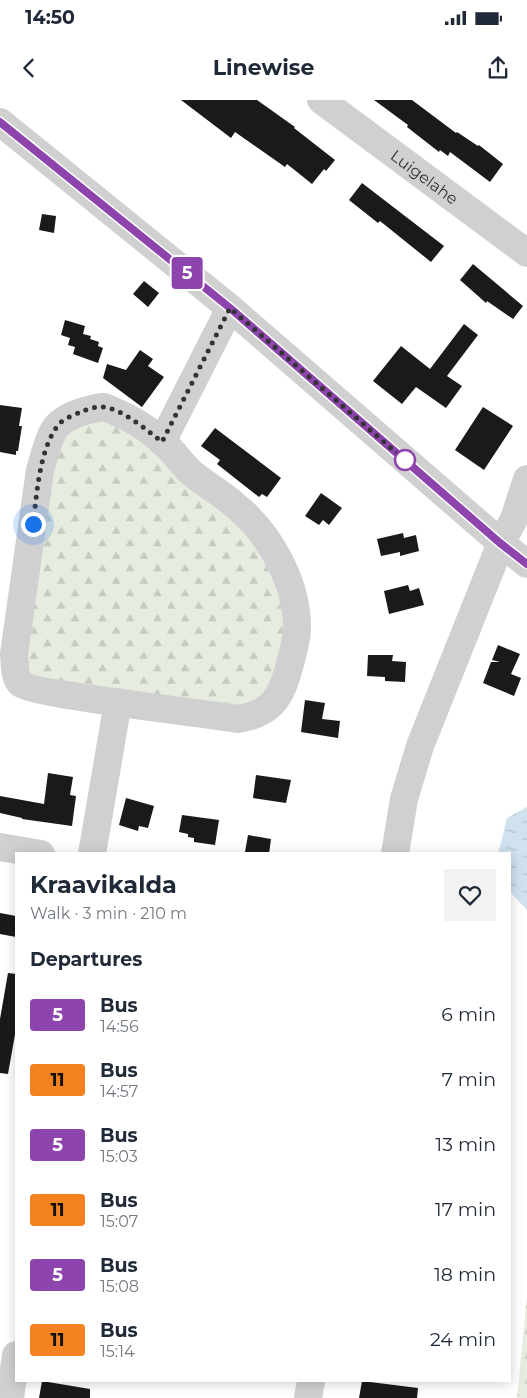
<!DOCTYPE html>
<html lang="en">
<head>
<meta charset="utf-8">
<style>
	body { margin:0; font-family:Montserrat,sans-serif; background:#f2f2f3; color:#1f2937; height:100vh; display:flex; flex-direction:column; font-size:19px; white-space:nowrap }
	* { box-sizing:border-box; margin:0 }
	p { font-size:16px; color:#747a83 }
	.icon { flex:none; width:28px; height:28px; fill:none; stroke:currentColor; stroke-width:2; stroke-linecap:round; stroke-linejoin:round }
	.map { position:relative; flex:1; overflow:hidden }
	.details { position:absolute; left:15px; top:752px; width:496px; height:530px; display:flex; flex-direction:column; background:#fff; border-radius:0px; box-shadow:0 2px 12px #0003 }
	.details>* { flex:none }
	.badge { padding:0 10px; border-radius:4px; font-size:18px; line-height:32px }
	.you { position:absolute; width:25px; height:25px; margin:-12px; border:4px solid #fff; border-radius:50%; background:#1a73e8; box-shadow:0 0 0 8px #1a73e833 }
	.map>.badge { position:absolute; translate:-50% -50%; box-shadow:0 0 0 2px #fff }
	h2 { padding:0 15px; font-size:19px; line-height:45px }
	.round { display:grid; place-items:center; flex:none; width:52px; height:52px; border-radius:0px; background:#f2f2f3 }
	.head { display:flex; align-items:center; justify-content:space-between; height:85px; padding:0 15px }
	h1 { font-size:24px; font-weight:700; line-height:38px }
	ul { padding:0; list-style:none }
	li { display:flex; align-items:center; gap:15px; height:65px; padding:0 15px }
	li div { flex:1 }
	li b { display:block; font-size:19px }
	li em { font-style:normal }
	li .badge { min-width:55px; font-weight:700; text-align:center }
	.status { display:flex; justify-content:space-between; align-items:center; height:35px; padding:0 25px; background:#fff; direction:ltr }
	.status svg { height:14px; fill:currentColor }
	header { display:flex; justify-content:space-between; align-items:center; height:65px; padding:0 15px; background:#fff; font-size:22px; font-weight:700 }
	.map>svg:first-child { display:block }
</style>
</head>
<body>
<div class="status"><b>14:50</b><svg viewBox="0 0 49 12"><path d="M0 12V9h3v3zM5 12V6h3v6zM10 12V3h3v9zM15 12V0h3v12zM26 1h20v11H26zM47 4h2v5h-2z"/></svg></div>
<header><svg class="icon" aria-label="back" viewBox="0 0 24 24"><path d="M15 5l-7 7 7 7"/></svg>Linewise<svg class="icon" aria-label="share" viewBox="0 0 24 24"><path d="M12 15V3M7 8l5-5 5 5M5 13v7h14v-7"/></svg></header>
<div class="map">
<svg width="527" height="1298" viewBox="0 0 527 1298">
	<defs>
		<pattern id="forest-firs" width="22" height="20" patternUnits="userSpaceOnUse" patternTransform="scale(1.25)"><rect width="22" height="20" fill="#e6ecdf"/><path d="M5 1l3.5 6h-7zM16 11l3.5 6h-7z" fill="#c6cbc0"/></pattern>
		<pattern id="water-ripples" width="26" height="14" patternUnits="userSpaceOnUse" patternTransform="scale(1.25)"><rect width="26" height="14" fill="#cfe2ee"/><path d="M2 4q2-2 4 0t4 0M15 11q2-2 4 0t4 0" fill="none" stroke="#b2c2cd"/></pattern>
	</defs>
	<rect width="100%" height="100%" fill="#fff"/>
	<path fill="url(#forest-firs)" d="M 103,314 L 145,336 L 272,451 L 292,535 L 280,588 L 244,614 L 20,573 L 48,356 L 68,327 Z
		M 527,1196 L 527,1298 L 517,1298 Z"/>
	<path fill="url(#water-ripples)" d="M 527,707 L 527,810 L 510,792 L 510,754 L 498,754 L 507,718 Z"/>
	<path fill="#1a1a1a" d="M 181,0 L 257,0 L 295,27 L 294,28 L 335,60 L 326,71 L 324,69 L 312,84 L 287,64 L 285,67 L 235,32 L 231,38 Z
		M 374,0 L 412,0 L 456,33 L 457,32 L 478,46 L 479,45 L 503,64 L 490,82 L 450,52 L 448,56 L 440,50 L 439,52 L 407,27 L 408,25 Z
		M 362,83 L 444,146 L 431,162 L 380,121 L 378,123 L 349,100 Z
		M 42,114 L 56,116 L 54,133 L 39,130 Z
		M 473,164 L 523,206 L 513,219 L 487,201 L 486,203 L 460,180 Z
		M 144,181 L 159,193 L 148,207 L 133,194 Z
		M 65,220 L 85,226 L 83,234 L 91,236 L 90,239 L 99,242 L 98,246 L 103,248 L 98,263 L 73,254 L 75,247 L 68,245 L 70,238 L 61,235 Z
		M 464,224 L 478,235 L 447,276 L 462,286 L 446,308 L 416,287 L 402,304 L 373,281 L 401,246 L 430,269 Z
		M 140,250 L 153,259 L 148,266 L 164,277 L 142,307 L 103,278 L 107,264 L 126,270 Z
		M 0,305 L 22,308 L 19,326 L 22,326 L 18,351 L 16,351 L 16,355 L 0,352 Z
		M 483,307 L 513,326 L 484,370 L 455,350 Z
		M 215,328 L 281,378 L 267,397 L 262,394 L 259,397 L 217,364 L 220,360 L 201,346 Z
		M 321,393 L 342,408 L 329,425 L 323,420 L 319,425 L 305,416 Z
		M 403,433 L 404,438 L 416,435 L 419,451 L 400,456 L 400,452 L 381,456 L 377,439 Z
		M 408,485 L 410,491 L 419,488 L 424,505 L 389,514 L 384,491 Z
		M 498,545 L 520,554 L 511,574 L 521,578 L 514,596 L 483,583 L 491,562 L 500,562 L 492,560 Z
		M 368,555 L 393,555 L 392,561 L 406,562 L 405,582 L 385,581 L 385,577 L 367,576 Z
		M 305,600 L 325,603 L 322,619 L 340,621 L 338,638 L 301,632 Z
		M 48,673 L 73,677 L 70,695 L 76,696 L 72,726 L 22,719 L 22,718 L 0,713 L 0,696 L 44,704 Z
		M 256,675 L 291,680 L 286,703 L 253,698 Z
		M 126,698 L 154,706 L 148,728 L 139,726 L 138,731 L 119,725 Z
		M 182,715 L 219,720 L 215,745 L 194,742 L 194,738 L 188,737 L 188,734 L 179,732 Z
		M 248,735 L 271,739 L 269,754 L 245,752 Z
		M 0,813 L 16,816 L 16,837 L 0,834 Z
		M 8,873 L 16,874 L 16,929 L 8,974 L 0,973 L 0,919 Z
		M 42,1281 L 90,1289 L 90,1298 L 39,1298 Z
		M 362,1281 L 418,1288 L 417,1298 L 359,1298 Z"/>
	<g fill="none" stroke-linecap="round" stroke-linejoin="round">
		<g stroke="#d0d0d0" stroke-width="28">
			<path id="s1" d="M 321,0 L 527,153"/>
			<path d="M 0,22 L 230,208 L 501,443 L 527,464"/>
			<path d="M 104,307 C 128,316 150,329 168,347 C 177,356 184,367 194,375 C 208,386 224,395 237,407 C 271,435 298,485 297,530 C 296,544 292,557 288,571 C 280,600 269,614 238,619 C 210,614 30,594 20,583 C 14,576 15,563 14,554 L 40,370 C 44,358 49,334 57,326 C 69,314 88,309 104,307 Z"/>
			<path d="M 162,342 L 230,208"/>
			<path d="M 0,747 L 41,754"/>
			<path d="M 92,754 L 118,602"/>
			<path d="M 395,754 L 404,699 L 420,646 L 501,443 L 514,419 L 527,379"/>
			<path d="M 10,1298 L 16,1255"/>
			<path d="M 308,1298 L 311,1281"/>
		</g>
	</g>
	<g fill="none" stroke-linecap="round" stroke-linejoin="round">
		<defs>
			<path id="line" d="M 0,22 L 230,208 L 500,443 L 527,464"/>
		</defs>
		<use href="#line" stroke="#fff" stroke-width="11"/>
		<use href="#line" stroke="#8e44ad" stroke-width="8"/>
		<path stroke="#333" stroke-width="5" stroke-dasharray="0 9" d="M 33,424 C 37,394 39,353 56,328 C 60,320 73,315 81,312 C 88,309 96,306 103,307 C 121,308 148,331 162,342 L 230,208 L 407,362 L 405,360"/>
	</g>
	<circle fill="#fff" stroke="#8e44ad" stroke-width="2.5" cx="405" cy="360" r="10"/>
	<g text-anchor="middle" stroke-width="5" stroke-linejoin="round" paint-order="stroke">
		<g font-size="16" fill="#333" stroke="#fff">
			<text dy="6" stroke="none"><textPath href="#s1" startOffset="129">Luigelahe</textPath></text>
		</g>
	</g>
</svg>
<div class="you" style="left:33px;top:424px"></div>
<b class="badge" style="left:187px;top:173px;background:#8e44ad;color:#fff">5</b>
<section class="details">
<div class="head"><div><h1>Kraavikalda</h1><p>Walk · 3 min · 210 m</p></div><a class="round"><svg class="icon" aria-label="heart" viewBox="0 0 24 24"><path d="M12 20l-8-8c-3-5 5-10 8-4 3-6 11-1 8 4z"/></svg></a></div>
<h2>Departures</h2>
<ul>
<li><span class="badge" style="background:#8e44ad;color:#fff">5</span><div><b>Bus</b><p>14:56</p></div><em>6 min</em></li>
<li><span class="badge" style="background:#f58220;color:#111">11</span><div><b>Bus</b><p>14:57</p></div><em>7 min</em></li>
<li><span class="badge" style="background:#8e44ad;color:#fff">5</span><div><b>Bus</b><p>15:03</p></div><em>13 min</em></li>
<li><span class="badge" style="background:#f58220;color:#111">11</span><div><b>Bus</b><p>15:07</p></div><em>17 min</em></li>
<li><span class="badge" style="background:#8e44ad;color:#fff">5</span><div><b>Bus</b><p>15:08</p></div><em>18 min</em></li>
<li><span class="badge" style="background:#f58220;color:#111">11</span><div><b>Bus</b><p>15:14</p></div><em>24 min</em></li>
</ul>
</section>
</div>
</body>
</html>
